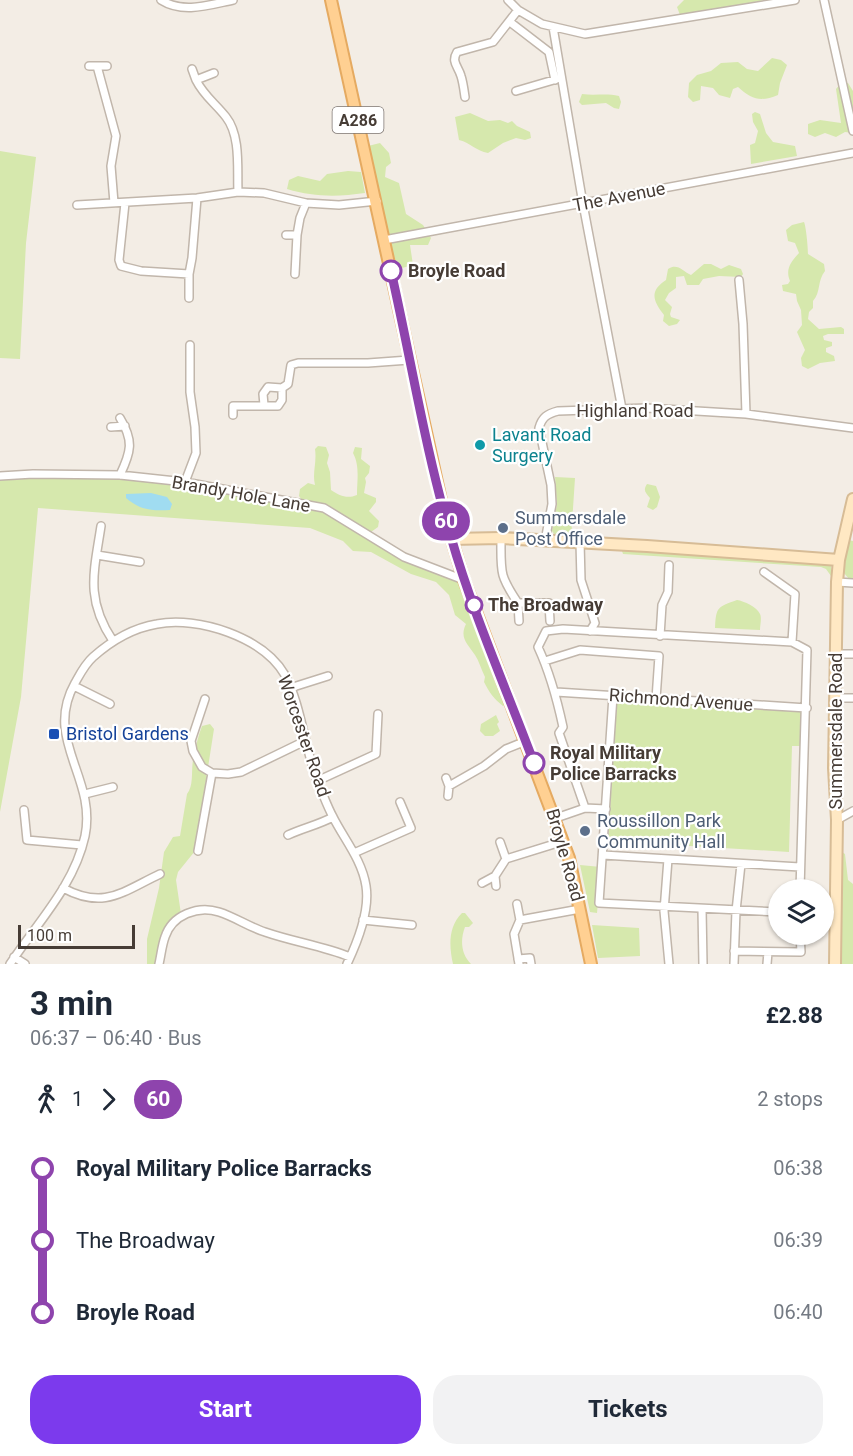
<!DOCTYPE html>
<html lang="en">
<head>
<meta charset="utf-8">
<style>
	body { margin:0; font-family:Roboto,sans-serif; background:#f2f2f3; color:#1f2937; height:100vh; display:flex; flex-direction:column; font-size:22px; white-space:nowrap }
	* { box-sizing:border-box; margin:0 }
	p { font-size:20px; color:#747a83 }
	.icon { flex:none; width:33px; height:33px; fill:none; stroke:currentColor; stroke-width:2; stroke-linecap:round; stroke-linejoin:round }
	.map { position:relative; height:964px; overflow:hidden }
	.drawer { display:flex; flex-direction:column; background:#fff; flex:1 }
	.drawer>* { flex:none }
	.badge { padding:0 12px; border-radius:20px; font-size:21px; line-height:39px }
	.controls { position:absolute; left:768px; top:879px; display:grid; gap:12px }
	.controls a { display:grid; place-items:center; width:66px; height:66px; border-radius:50%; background:#fff; box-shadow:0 2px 4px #0004; font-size:30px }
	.scale { position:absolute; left:18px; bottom:15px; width:117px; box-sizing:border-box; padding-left:6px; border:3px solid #463c35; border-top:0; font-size:16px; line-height:21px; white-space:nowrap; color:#463c35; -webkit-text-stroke:4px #fff; paint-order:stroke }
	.map>.badge { position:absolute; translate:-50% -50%; box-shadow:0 0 0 3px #fff }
	.legs { display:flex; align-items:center; gap:9px; height:66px; padding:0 30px; font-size:20px }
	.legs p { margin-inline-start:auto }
	.overview { display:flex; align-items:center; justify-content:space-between; height:102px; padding:0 30px }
	h1 { font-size:33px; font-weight:700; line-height:45px }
	.primary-button { display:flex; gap:12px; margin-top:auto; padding:12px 30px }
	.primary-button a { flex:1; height:69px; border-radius:24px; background:#7c3aed; color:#fff; font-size:24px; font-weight:700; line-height:69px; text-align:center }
	.primary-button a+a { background:#f2f2f3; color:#1f2937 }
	ul { padding:0 30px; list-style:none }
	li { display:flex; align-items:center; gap:21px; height:72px; font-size:22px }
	li i { display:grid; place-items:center; width:9px; height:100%; margin:0 8px; background:currentColor }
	li i::after { content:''; width:15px; height:15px; margin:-8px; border:4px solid; border-radius:50%; background:#fff }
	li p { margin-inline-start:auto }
	li:first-child i { background:linear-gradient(#0000 50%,currentColor 0) }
	li:last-child i { background:linear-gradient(currentColor 50%,#0000 0) }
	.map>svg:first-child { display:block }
</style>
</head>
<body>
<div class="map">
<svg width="853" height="964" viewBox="0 0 853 964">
	<rect width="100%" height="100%" fill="#f3ede5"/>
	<path fill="#d6e8ad" d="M 684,0 L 765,0 L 680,15 L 677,7 Z
		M 772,58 L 781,60 L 787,65 L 780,83 L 778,95 C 761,102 752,100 738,87 L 733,89 L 730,98 L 719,95 L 713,88 L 701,86 L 700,100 L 693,102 L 688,97 L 689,83 L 697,75 L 711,71 L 721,63 L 738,62 L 747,69 L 758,71 Z
		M 848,83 L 853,91 L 853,133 L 845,132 L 836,137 L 825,133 L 815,137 L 808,134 L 808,124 L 820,120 L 841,123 L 836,89 L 840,84 Z
		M 582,94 C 595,96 606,93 619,96 L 621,102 L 619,109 L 614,108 L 606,103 L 582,105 L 579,102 Z
		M 755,112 L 760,114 L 766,133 L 773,142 L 795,146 L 797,156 L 751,164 L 750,145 L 755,143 L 758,131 L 753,122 L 752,114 Z
		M 470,113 L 488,121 L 500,120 L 508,123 L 512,121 L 517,126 L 530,132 L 531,138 L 525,140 L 516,138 L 503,143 L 488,153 C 476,151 471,143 459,140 L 455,117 Z
		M 380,143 L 389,153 L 391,163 L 386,167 L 385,177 L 399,183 L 406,214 L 423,225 L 431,238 L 428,245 L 410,245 L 413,265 L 402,268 L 394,263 L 368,146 Z
		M 0,151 L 36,157 L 26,243 L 20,359 L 0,358 Z
		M 348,171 L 361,172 L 365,193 C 337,197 314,197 287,189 L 289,180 L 298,176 L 320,181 L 327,174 Z
		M 804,222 C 806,226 808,247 808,254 L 824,264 L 825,271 C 817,281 821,292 813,301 L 813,308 L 809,312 L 808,319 L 819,329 L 841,327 L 844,329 L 844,334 L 828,334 L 823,336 L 824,340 L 832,342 L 832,346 L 826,348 L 826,352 L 834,356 L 835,361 L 820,363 L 808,369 L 802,366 L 801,358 L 805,350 L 797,332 L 802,325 L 801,310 L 797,301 L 796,294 L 783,291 L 782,285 L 788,284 L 790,281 C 785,269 791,262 799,253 L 795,243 L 788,241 L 786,230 L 792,225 Z
		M 704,264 L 711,264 L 721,269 L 729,265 L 741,269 L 743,274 L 741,277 L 719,276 L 703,279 L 699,285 L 687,285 L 684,276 L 676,277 L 676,288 L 669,293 L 665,300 L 672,307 L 670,314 L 671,317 L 680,320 L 677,324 L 669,326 L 663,321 L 664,315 C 653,301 649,291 666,280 L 668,269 C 678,263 682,271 691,275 Z
		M 318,446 L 326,447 L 329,455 L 327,463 L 330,472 L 331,490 C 340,496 347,499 357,495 C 357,480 360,466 353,453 L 355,447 L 362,448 L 361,459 L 370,466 L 369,473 L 365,478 L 366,482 L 364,493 L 376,498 L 376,502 L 369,511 L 379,521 L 378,527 L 371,532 L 325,505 L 302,500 L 299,496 L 300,489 L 308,483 L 315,485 C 312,473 317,463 315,449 Z
		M 34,476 L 121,477 L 176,483 L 321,512 L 324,511 L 402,558 L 461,580 L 509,703 L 503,706 C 494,699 489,692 484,682 L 485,677 C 481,669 479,661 475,655 C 468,644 459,638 466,624 L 455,615 L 449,595 L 436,582 L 411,574 L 371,552 L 353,551 L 343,541 L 310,528 L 38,508 L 21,697 L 0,812 L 0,478 Z
		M 555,477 L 575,478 L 571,539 L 558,539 L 552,531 L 557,504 Z
		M 647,484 L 656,486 L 660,497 L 657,507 L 653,510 L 647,507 L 650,498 C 645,492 643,490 647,484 Z
		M 848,540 L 853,541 L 853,579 L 849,579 L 844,573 Z
		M 622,551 L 828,562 L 831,566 L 831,576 L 826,569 L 821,567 L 623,554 Z
		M 737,600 C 744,601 757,607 760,614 C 762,618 760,625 760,630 L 715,628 C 716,606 718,607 737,600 Z
		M 617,701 L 802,712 L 801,746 L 792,746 L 789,852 L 608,841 Z
		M 496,715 L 499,722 L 497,724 L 500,731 L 493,736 L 485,736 L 480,731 L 481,724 Z
		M 210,724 L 214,729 L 195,851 L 178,872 L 176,880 L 181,914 L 175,919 L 156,964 L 147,964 L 147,939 L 159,888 L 164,852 L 173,837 L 180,836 L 187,794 C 194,785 191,772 193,760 C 195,748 198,737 202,726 Z
		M 839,850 L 845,854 L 848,880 L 853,884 L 853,964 L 837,964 Z
		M 580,865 L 601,867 L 597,913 L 590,912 Z
		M 462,913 L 465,913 L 473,923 L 469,927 L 465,927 C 460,940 461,954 471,964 L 453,964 C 449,946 448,927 462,913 Z
		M 592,925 L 639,928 L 640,956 L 598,958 Z"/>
	<path fill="#a0dcf1" d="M 151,493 L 167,497 L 172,504 L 170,510 C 151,511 140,510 126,498 L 126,494 Z"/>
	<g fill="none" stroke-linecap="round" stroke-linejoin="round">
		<defs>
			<path id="street" d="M 161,0 C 183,14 209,5 233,0
				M 508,0 L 518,10 L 542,24 L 585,34 L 795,0
				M 824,0 L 853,131
				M 510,22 L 549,52 L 555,80
				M 553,27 L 583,204 L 622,409
				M 89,66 L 107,66
				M 97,66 L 116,136 L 111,166 L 114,203
				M 192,69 L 196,80
				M 214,73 L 196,80 C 204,96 215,103 226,117 C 241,136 237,169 238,192
				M 516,91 L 557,79
				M 465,97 C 464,90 463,82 461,76 C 458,66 451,62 457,52 L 493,42 L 518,10
				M 125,203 L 119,260 L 121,266 L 141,271 L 189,274 L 189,298
				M 77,205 L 197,198 L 238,192 L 264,193 L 306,203
				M 286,235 L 297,235 L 300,218 L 306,203 L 339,205 L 377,201
				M 384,240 L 853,153
				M 189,274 L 192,258 L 197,198
				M 295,274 L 297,235
				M 739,280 L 743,324 L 746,414
				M 264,405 L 263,394 L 268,387 L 282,388
				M 233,415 L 233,406 L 278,406 L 282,400 L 282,388 L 288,384 L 291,365 L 298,363 L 368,363 L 409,360
				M 120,418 C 134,441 131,452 120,475
				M 111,427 L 125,426
				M 0,476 L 33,474 L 120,475 L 185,482 L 324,508 L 404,557 L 464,580
				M 185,482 L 196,453 L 195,427 L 190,392 L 190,345
				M 101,526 C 94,572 85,599 113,641
				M 501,538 C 501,572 499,575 518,603 L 549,603 L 550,621
				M 545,541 L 552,504 L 551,485 L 539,428 C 542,417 547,414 558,411 L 647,408 L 746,414 L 853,428
				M 580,542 L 581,580 L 595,623 L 590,631
				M 97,555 L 140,562
				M 764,572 L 795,594 L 792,642
				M 837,582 L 853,583
				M 518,603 L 519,621
				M 660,636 L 662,605 L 668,592 L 669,565
				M 836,654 L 853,654
				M 545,661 L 580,650 L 659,656 L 656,699
				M 74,686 L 110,704
				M 290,688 L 328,676
				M 556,692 L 807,708
				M 613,696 L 599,903 L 778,912
				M 835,698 L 853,698
				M 205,699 L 191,741 L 193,751 L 202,767 L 212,773 L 228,774 L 241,772 L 305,741
				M 446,778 L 449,786 L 448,796
				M 317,781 L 376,754 L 378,714
				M 449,786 L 484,766 L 506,749 L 526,741
				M 85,794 L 113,787
				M 585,808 L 559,733 L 563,727 C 557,699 550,673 538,647 L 546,631 L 563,629 L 792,642 L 807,650 L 800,890
				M 24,810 L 27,840 L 82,845
				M 556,818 L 585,808 L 606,809
				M 837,820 L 853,811
				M 288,835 C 303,828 318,825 333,817
				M 500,842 L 506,859
				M 198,851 L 212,773
				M 354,853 L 411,828 L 400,802
				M 603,855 L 800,867
				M 668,859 L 664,911 L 669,964
				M 482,883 L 495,876
				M 496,886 L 495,876 L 506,859 L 564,841
				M 63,888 C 104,910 122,892 160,874
				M 517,904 L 520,920
				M 702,909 L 703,964
				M 363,920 L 412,925
				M 734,951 L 801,952 L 800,934
				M 14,957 L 25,964
				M 518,959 L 530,958 L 531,964
				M 10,964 C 37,923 74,886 85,836 C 97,777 43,740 75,683 C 80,674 85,664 93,657 C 111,641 133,628 157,624 C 198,616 263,637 285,675 C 301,704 305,750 318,783 C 323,794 327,806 333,817 C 344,839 362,860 366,886 C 370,911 358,941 347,964
				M 159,964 C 161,955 162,945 165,937 C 172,915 198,905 219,912 C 235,917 249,927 265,932 C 294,942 323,946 350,957
				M 519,964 L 514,934 L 520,920 L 580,909
				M 734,964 L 736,911 L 741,864
				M 767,964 L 768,952"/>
			<path id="secondary" d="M 451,539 L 501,538 L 647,546 L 839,560
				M 835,964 L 837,820 L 834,768 L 837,582 L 839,560 L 853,499"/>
			<path id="primary" d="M 331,0 L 444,514 L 464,580 L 569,858 L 591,964"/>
		</defs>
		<use href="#street" stroke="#c1b6ab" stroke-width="10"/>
		<use href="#secondary" stroke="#d7bc96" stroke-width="14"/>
		<use href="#primary" stroke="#e5aa61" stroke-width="14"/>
		<use href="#street" stroke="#fff" stroke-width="7"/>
		<use href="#secondary" stroke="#ffe8c3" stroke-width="10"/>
		<use href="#primary" stroke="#ffd092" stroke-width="10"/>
	</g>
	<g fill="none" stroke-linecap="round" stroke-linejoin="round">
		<defs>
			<path id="line-1" d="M 391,271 C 411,359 425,449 451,537 C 473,614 506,688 534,763"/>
		</defs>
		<use href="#line-1" stroke="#fff" stroke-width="14"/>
		<use href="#line-1" stroke="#8e44ad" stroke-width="9"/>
	</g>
	<g fill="#fff" stroke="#8e44ad" stroke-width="3">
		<circle cx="391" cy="271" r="10"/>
		<circle cx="474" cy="605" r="8"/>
		<circle cx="534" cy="763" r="10"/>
	</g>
	<circle fill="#0f9aa8" stroke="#fff" stroke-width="2" cx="480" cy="445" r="6"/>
	<g fill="#5c6f8a" stroke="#fff" stroke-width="2">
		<circle cx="503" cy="528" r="6"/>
		<circle cx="585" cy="831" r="6"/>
	</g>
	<rect fill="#1a4fb4" stroke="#fff" stroke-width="2" x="48" y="728" width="12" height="12" rx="3"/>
	<g text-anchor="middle" stroke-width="4.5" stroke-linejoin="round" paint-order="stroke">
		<rect fill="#fff" stroke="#7e7672" stroke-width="1.5" x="332.5" y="107" width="51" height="26" rx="4.5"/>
		<g font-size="16" font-weight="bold" fill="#463c35">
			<text x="358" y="126">A286</text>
		</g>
		<g font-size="18" fill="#463c35" stroke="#fff">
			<text transform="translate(619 197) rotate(-11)" y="6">The Avenue</text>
			<text x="635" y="417">Highland Road</text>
			<text transform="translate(241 494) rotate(10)" y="6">Brandy Hole Lane</text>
			<text transform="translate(681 700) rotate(4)" y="6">Richmond Avenue</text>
			<text transform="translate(836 731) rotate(-90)" y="6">Summersdale Road</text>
			<text transform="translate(304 736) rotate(71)" y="6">Worcester Road</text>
			<text transform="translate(565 855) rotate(74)" y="6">Broyle Road</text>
		</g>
		<g font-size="18" font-weight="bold" fill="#463c35" stroke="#fff" text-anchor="start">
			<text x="408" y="277">Broyle Road</text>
			<text x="488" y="611">The Broadway</text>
			<text x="550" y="759">Royal Military<tspan x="550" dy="21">Police Barracks</tspan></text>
		</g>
		<g font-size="18" fill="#0d838f" stroke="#fff" text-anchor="start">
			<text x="492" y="441">Lavant Road<tspan x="492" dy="21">Surgery</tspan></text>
		</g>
		<g font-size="18" fill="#4e5e75" stroke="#fff" text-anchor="start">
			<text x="515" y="524">Summersdale<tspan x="515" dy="21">Post Office</tspan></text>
			<text x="597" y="827">Roussillon Park<tspan x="597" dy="21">Community Hall</tspan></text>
		</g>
		<g font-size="18" fill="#164399" stroke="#fff" text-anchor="start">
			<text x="66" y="740">Bristol Gardens</text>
		</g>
	</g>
</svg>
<div class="controls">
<a><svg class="icon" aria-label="layers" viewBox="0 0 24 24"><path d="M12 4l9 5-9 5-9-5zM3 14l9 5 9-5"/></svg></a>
</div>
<div class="scale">100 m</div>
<b class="badge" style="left:446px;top:521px;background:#8e44ad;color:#fff">60</b>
</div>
<section class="drawer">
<div class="overview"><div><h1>3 min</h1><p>06:37 – 06:40 · Bus</p></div><b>£2.88</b></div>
<div class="legs"><svg class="icon" aria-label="walk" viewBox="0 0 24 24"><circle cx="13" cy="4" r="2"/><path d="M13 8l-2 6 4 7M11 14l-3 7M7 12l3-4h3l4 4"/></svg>1<svg class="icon" aria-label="forward" viewBox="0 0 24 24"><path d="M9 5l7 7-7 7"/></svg><b class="badge" style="background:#8e44ad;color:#fff">60</b><p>2 stops</p></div>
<ul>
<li><i style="color:#8e44ad"></i><b>Royal Military Police Barracks</b><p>06:38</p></li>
<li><i style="color:#8e44ad"></i><span>The Broadway</span><p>06:39</p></li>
<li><i style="color:#8e44ad"></i><b>Broyle Road</b><p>06:40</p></li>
</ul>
<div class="primary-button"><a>Start</a><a>Tickets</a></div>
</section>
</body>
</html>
